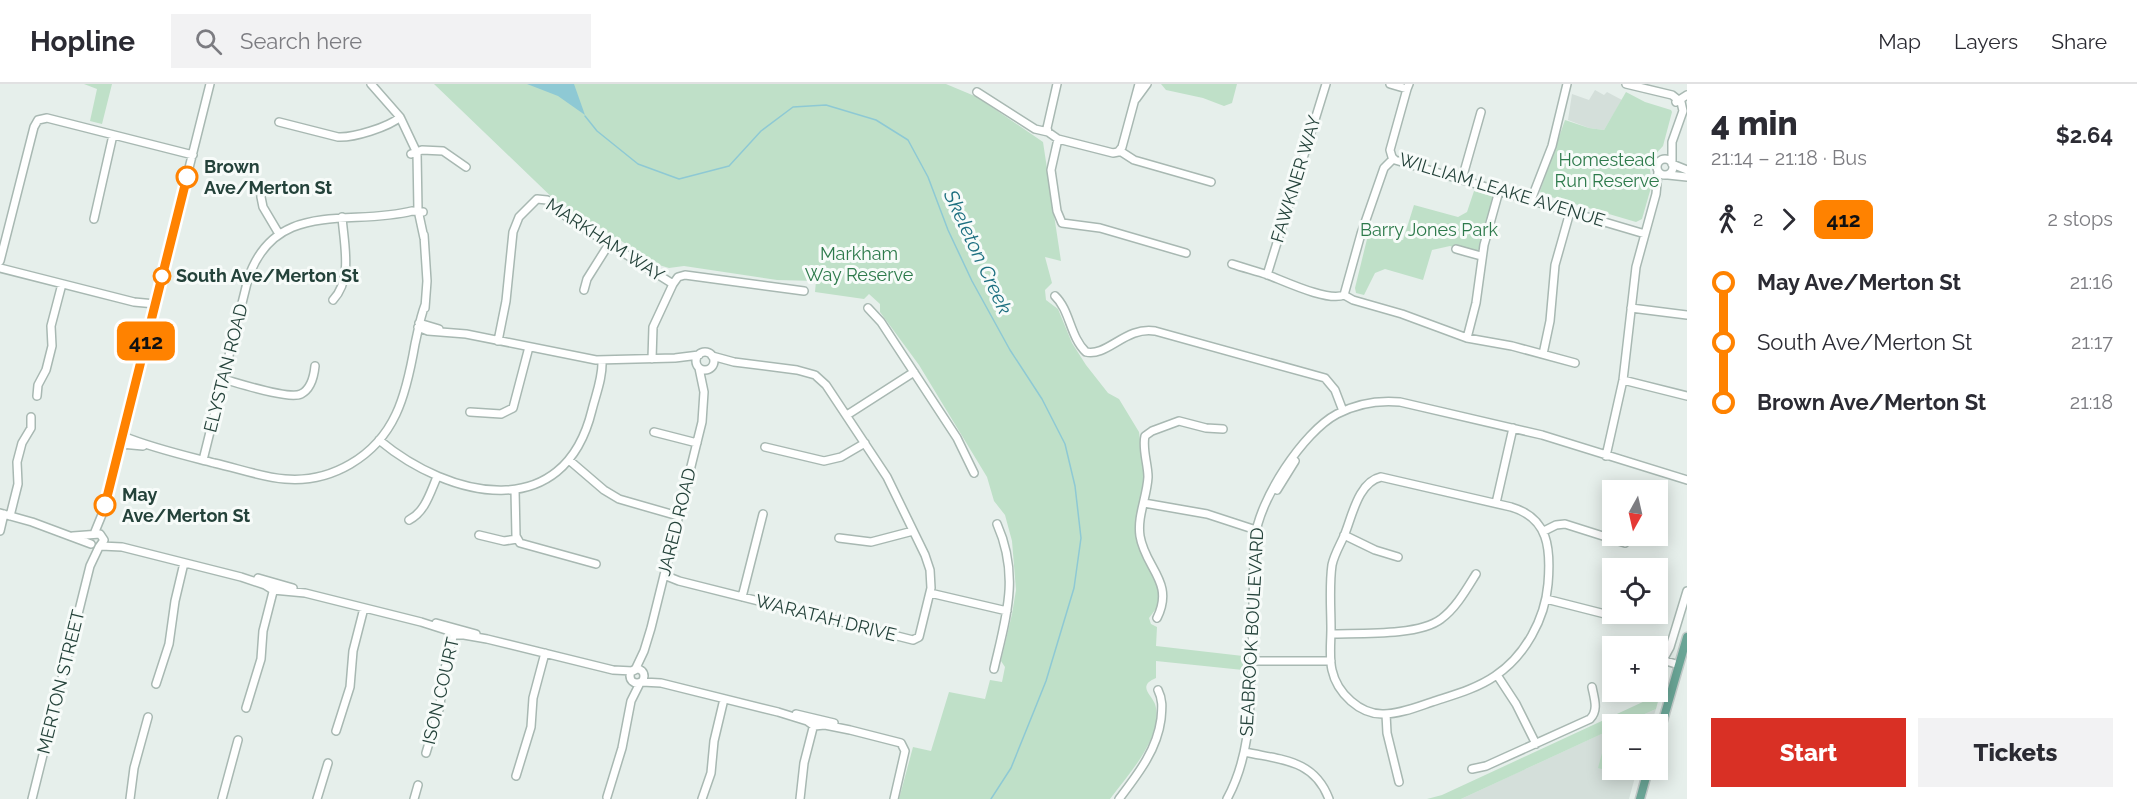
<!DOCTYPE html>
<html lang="en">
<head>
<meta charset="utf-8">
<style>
	body { margin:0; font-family:Raleway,sans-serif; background:#f2f2f3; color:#2b2b33; height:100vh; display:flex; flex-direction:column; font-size:22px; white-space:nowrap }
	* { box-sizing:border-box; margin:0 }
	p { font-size:20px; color:#7c7c81 }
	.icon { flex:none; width:33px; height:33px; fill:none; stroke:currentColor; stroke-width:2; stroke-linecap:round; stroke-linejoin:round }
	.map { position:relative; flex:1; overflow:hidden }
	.sheet { display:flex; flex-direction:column; background:#fff; width:450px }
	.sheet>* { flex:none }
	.badge { padding:0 12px; border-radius:9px; font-size:21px; line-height:39px }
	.needle { width:39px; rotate:188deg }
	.tools { position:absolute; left:1602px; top:396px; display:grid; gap:12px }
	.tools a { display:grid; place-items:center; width:66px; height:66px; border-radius:0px; background:#fff; box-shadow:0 3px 15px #0003; font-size:30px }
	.map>.badge { position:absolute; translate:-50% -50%; box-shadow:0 0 0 3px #fff }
	.legs { display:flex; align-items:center; gap:9px; height:66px; padding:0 24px; font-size:20px }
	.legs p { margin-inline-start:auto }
	.summary { display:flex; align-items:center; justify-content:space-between; height:102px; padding:0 24px }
	h1 { font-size:33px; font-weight:800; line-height:45px }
	.action { display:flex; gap:12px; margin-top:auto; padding:12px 24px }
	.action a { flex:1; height:69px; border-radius:0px; background:#d93025; color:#fff; font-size:24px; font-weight:800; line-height:69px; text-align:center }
	.action a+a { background:#f2f2f3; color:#2b2b33 }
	ul { padding:0 24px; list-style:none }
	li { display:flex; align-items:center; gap:21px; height:60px; font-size:22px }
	li i { display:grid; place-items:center; width:9px; height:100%; margin:0 8px; background:currentColor }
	li i::after { content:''; width:15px; height:15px; margin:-8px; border:4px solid; border-radius:50%; background:#fff }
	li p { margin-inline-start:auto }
	li:first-child i { background:linear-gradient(#0000 50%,currentColor 0) }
	li:last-child i { background:linear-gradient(currentColor 50%,#0000 0) }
	header { display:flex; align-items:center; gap:36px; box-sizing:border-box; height:84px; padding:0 30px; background:#fff; border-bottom:2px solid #e1e1e2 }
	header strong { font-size:28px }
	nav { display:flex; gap:33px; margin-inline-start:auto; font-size:21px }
	.search { width:420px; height:54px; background:#f2f2f3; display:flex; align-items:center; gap:15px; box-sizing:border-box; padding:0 21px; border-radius:0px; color:#7c7c81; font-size:22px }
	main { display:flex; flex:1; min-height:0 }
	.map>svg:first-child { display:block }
</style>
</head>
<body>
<header>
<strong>Hopline</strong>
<div class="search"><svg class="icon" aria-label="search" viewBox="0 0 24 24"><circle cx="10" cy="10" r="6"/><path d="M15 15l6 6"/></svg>Search here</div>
<nav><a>Map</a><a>Layers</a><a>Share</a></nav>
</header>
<main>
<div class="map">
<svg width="1687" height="715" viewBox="0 0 1687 715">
	<rect width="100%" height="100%" fill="#e6efeb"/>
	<path fill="#d4dfda" d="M 1595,6 L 1604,11 L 1607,8 L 1622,16 L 1604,46 L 1589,44 L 1568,36 L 1572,10 L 1589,16 Z
		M 1656,625 L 1651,640 L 1622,640 L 1633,635 Z
		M 1612,645 L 1612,686 L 1637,686 L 1629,715 L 1461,715 Z"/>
	<path fill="#bfe0c8" d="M 84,0 L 112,0 L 102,40 L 90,37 L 97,5 Z
		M 434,0 L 946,0 L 977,13 L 1043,58 L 1061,177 L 1045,173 L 1052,199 L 1045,206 L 1046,216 L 1058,225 L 1072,259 L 1086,281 L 1108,309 L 1119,315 L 1139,348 L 1145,391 L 1136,440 L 1160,510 L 1158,522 L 1149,534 L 1151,540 L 1157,543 L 1156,562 L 1243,572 L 1243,586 L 1156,577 L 1156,594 C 1137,602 1151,610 1155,620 C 1157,626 1157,633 1156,639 C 1150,668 1127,692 1110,715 L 899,715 L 913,663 L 931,667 L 949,608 L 985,615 L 990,596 L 1002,598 L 1005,583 L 1001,577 L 1012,530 L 1016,506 L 1012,457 L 1005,431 L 994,417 L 987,393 L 919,281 L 880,228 L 880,220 L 869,210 L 864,215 L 815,208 L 816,197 L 777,196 L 684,182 L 669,184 L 659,181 L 604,146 L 574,131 L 561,122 Z
		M 1161,0 L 1237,0 L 1232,19 L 1224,22 L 1203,14 L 1166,6 Z
		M 1626,8 L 1645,18 L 1671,26 L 1672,28 L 1663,62 L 1652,74 L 1649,79 L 1652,100 L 1642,135 L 1636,138 L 1541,110 L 1540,107 L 1565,36 L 1589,44 L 1604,46 Z
		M 1474,107 L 1494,113 L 1478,168 L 1466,167 L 1450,162 L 1432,166 L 1423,196 L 1385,185 L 1375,189 L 1364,211 L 1356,209 L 1355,204 L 1368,151 L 1403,156 L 1414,121 L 1458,133 L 1467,128 Z
		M 1660,610 L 1656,625 L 1622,640 L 1612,640 L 1612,645 L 1609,647 L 1612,648 L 1613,688 L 1598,684 L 1608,647 L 1461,715 L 1427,715 L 1442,711 Z"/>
	<path fill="#8ec9d4" d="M 527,0 L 574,0 L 585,31 L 558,12 Z"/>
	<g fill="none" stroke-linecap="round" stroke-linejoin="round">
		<path stroke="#8ec9d4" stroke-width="1.5" d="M 585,32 L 597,47 L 638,80 L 679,95 L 729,82 L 761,47 L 793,23 L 826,21 L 876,36 L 908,56 L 928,93 L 948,146 L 972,197 L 1010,266 L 1042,315 L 1065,360 L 1075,402 L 1081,454 L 1074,504 L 1046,597 L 1034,627 L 1011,684 L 991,715"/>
		<defs>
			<path id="minor" d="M 371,0 L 400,33 L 417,69 L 418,126 L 424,154
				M 1390,0 L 1407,5 L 1409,0
				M 1626,0 L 1672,11 L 1681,18 L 1683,27 L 1672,58 L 1672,79
				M 1407,5 L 1390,66 L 1392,73 L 1395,76 L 1645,150
				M 977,8 L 1035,45 L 1048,48 L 1058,55 L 1113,69 L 1118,68 L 1122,63 L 1139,0
				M 1136,15 L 1147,0
				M 1676,18 L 1687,11
				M 279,38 L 338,53 C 353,54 389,43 400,33
				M 1048,48 L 1047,44 L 1057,0
				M 1058,55 L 1051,86 L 1057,127 L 1062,139 L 1100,144 L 1186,169
				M 1120,67 L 1134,76 L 1211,98
				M 411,70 L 422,66 L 443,67 L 466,83
				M1657 83a8 8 0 1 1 16 0a8 8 0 1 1-16 0Z
				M 1672,80 L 1687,86
				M 1668,91 L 1687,93
				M 1462,95 L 1481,28
				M 261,113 L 263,123 L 279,150
				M 1531,116 L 1552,62 L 1567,0
				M 94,135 L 113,51
				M 424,151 L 427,197 L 425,224
				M 1456,165 L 1481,172
				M 0,177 L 34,43 L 38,36 L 47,34 L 193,71
				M 1232,180 C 1244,184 1256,187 1268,191 C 1284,197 1328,218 1344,211 L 1361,150 L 1384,84 L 1393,75
				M 0,184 L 134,218 L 155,220
				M 1267,191 L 1326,0
				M 673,200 L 678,193 L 685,191 L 804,207
				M 584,206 L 587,195 L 609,160
				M 1344,211 L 1353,216 L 1402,230 L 1467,254 L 1512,262 L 1575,279
				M 1055,212 C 1070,226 1070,253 1086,268 C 1107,273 1126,242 1155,247 L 1325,294 L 1335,306 L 1343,327
				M 333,216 C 353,195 344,160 342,133
				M 868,224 L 881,238 L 957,354 L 974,389
				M 1631,224 L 1687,231
				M 419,239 L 439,245
				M 418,243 L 428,247 L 466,250 L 596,276 L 675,274 L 699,271
				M 1467,254 L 1476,219 L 1484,161 L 1499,107
				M 498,257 L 506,217 L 513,148 L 519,133 L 537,115 L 547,116 L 568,134 L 673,200 L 653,243 L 652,275
				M696 277a9 9 0 1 1 18 0a9 9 0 1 1-18 0Z
				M 1543,270 L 1550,237 L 1555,181 L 1570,128
				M 223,295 C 238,299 289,316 301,310 C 311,305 314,292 315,282
				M 1623,296 L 1687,312
				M 37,312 L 38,301 L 46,286 L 52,262 L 51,242 L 62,200
				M 470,328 L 501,330 L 513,324 L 529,263
				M 847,331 L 914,288
				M 654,348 L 697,359
				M 123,352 C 152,364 183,371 214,379 C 237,384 261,393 285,395 C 331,399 376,373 396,330 C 406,309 411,283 415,260 C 418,247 420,234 425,221
				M 379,356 C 450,415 564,441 592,326 C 596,310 603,293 602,276
				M 121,360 L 143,362
				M 765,363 L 824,377 L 841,373 L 865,359
				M 1606,372 L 1623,296 L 1636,183 L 1656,110 L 1658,88
				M 203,376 L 248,195 C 275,114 350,143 412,127 L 423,128
				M 569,376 L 604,406 L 619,415 L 678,432
				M 1381,393 L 1511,423 C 1549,434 1551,465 1548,500 C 1545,535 1525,572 1495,592 C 1476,605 1453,611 1432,618 C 1417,623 1400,630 1384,630 C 1360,631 1337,609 1332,586 C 1329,573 1331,558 1331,545 C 1331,524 1329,502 1332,481 C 1334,471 1340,461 1344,452 C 1352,433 1358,398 1381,393 Z
				M 515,406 L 516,452 L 520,459 L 596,480
				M 1277,406 L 1295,377
				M 1144,419 L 1207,430 L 1256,446
				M 1496,419 L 1513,344
				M 0,429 L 32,438 L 91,460
				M 10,432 L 18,400 L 17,378 L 22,359 L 31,344 L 31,333
				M 409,436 C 425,428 430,409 437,393
				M 0,447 L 4,430
				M 1544,447 L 1556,441 L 1565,440 L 1625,459
				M 94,450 L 103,428 L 210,0
				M 479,451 L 504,457 L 517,455
				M 1344,451 L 1375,466 L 1398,473
				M 73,452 L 100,450 L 104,456 L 99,463
				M 839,454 L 871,458 L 913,447
				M 101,462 L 122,463 L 241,493 L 265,501 L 273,506 L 305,509 L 421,538 L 446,546 L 453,551 L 464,551 L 487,555 L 613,586 L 633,587
				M 664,491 L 679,497 L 913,556 L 919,553 L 931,504 L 930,486 L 925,471 L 887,393 L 826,301 L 815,291 L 797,286 L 734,278 L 712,272
				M 258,494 L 293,504
				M 930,509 L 1007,527
				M 742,513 L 763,430
				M 1546,515 L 1605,530
				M 1157,534 C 1175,498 1145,484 1140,452 C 1137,432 1147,413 1148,393 C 1148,380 1142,365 1145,352 L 1152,347 L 1179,337 L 1206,344 L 1223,345
				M 436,539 L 476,550
				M 1331,550 C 1359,549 1419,552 1441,535 C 1456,524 1466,506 1476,490
				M 1252,577 L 1331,577
				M 1679,581 L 1666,577 L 1664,574 L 1670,563 L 1687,507
				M630 592a7 7 0 1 1 14 0a7 7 0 1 1-14 0Z
				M 994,585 C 1006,533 1020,492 997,440
				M 635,586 L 644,567 L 651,544 L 702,338 L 704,308 L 699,284
				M 1497,591 L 1516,620 L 1536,660
				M 642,598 L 661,599 L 778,628 L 807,637 L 814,642 L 825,641 L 850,646 L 901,659 L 905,667 L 894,715
				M 156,600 L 169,560 L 175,517 L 184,479
				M 246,624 L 261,575 L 263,547 L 275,500
				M 796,630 L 834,639
				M 1386,630 L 1387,649 L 1399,698
				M 336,647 L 350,603 L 353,567 L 364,524
				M 1245,668 C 1281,676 1314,675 1329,715
				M 426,669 L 440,622 L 443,592 L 455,545
				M 1472,685 L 1486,682 L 1590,635 C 1599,626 1594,614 1592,603
				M 516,692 L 531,643 L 533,614 L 545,569
				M 607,713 L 622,664 L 631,617 L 640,599
				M 32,715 L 90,482 L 99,463
				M 130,715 L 134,684 L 148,633
				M 222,715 L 238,656
				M 317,715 L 328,679
				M 414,715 L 418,701
				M 702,715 L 711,689 L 714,657 L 724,615
				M 800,715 L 804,679 L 815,636
				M 1119,715 C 1138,690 1157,666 1161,635 C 1162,624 1163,616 1158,606
				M 1227,715 C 1251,671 1250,623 1252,575 C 1253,535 1253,494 1255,454 C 1259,416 1303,348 1337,330 C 1358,319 1378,316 1400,318 L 1542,351 L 1687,396"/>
			<path id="major" d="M 1658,654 L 1687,553
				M 1640,715 L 1648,686"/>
		</defs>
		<use href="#minor" stroke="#a8b8b2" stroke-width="10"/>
		<use href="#major" stroke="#c2cac8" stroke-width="11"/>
		<use href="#minor" stroke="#fff" stroke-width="7"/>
		<use href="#major" stroke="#6aa596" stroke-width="8"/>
	</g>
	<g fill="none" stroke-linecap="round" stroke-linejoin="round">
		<defs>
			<path id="line-1" d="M 105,421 L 187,93"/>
		</defs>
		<use href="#line-1" stroke="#fff" stroke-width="14"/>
		<use href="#line-1" stroke="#ff8200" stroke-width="9"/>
	</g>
	<g fill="#fff" stroke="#ff8200" stroke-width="3">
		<circle cx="187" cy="93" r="10"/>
		<circle cx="162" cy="192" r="8"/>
		<circle cx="105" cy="421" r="10"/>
	</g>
	<g text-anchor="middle" stroke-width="6" stroke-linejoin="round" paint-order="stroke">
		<g font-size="18" fill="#2d7a4b" stroke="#f7fbf9">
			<text x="1607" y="82">Homestead<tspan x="1607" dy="21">Run Reserve</tspan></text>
			<text x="1429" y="152">Barry Jones Park</text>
			<text x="859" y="176">Markham<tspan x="859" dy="21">Way Reserve</tspan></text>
		</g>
		<g font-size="18" font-weight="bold" fill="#24423a" stroke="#f7fbf9" text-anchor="start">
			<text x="204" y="89">Brown<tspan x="204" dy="21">Ave/Merton St</tspan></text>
			<text x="176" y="198">South Ave/Merton St</text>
			<text x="122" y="417">May<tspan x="122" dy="21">Ave/Merton St</tspan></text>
		</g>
		<g font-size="18" fill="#24423a" stroke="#f7fbf9">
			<text transform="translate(1296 95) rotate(-73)" y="6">FAWKNER WAY</text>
			<text transform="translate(1502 106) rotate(17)" y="6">WILLIAM LEAKE AVENUE</text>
			<text transform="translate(605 156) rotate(33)" y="6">MARKHAM WAY</text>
			<text transform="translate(226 284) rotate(-76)" y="6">ELYSTAN ROAD</text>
			<text transform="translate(677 438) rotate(-76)" y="6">JARED ROAD</text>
			<text transform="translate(826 534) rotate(14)" y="6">WARATAH DRIVE</text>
			<text transform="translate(1252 548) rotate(-87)" y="6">SEABROOK BOULEVARD</text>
			<text transform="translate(61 598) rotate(-76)" y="6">MERTON STREET</text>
			<text transform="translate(441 607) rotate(-77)" y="6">ISON COURT</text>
		</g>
		<g font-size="20" font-style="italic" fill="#1c6f80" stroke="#f7fbf9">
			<text transform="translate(978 168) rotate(65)" y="7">Skeleton Creek</text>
		</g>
	</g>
</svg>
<div class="tools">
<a><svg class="needle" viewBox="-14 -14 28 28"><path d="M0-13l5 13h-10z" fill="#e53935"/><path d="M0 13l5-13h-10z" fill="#7c7c81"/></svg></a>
<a><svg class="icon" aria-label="locate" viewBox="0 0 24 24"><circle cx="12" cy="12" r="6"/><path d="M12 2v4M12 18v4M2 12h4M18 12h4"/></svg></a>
<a>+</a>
<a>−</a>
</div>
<b class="badge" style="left:146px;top:257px;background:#ff8200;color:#111">412</b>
</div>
<section class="sheet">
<div class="summary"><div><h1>4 min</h1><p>21:14 – 21:18 · Bus</p></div><b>$2.64</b></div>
<div class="legs"><svg class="icon" aria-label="walk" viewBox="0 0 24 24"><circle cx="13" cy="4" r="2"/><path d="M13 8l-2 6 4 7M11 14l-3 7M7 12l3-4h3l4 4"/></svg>2<svg class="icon" aria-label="forward" viewBox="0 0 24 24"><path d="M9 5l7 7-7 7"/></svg><b class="badge" style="background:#ff8200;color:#111">412</b><p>2 stops</p></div>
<ul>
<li><i style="color:#ff8200"></i><b>May Ave/Merton St</b><p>21:16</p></li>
<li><i style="color:#ff8200"></i><span>South Ave/Merton St</span><p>21:17</p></li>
<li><i style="color:#ff8200"></i><b>Brown Ave/Merton St</b><p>21:18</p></li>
</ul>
<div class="action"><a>Start</a><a>Tickets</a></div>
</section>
</main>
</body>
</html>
